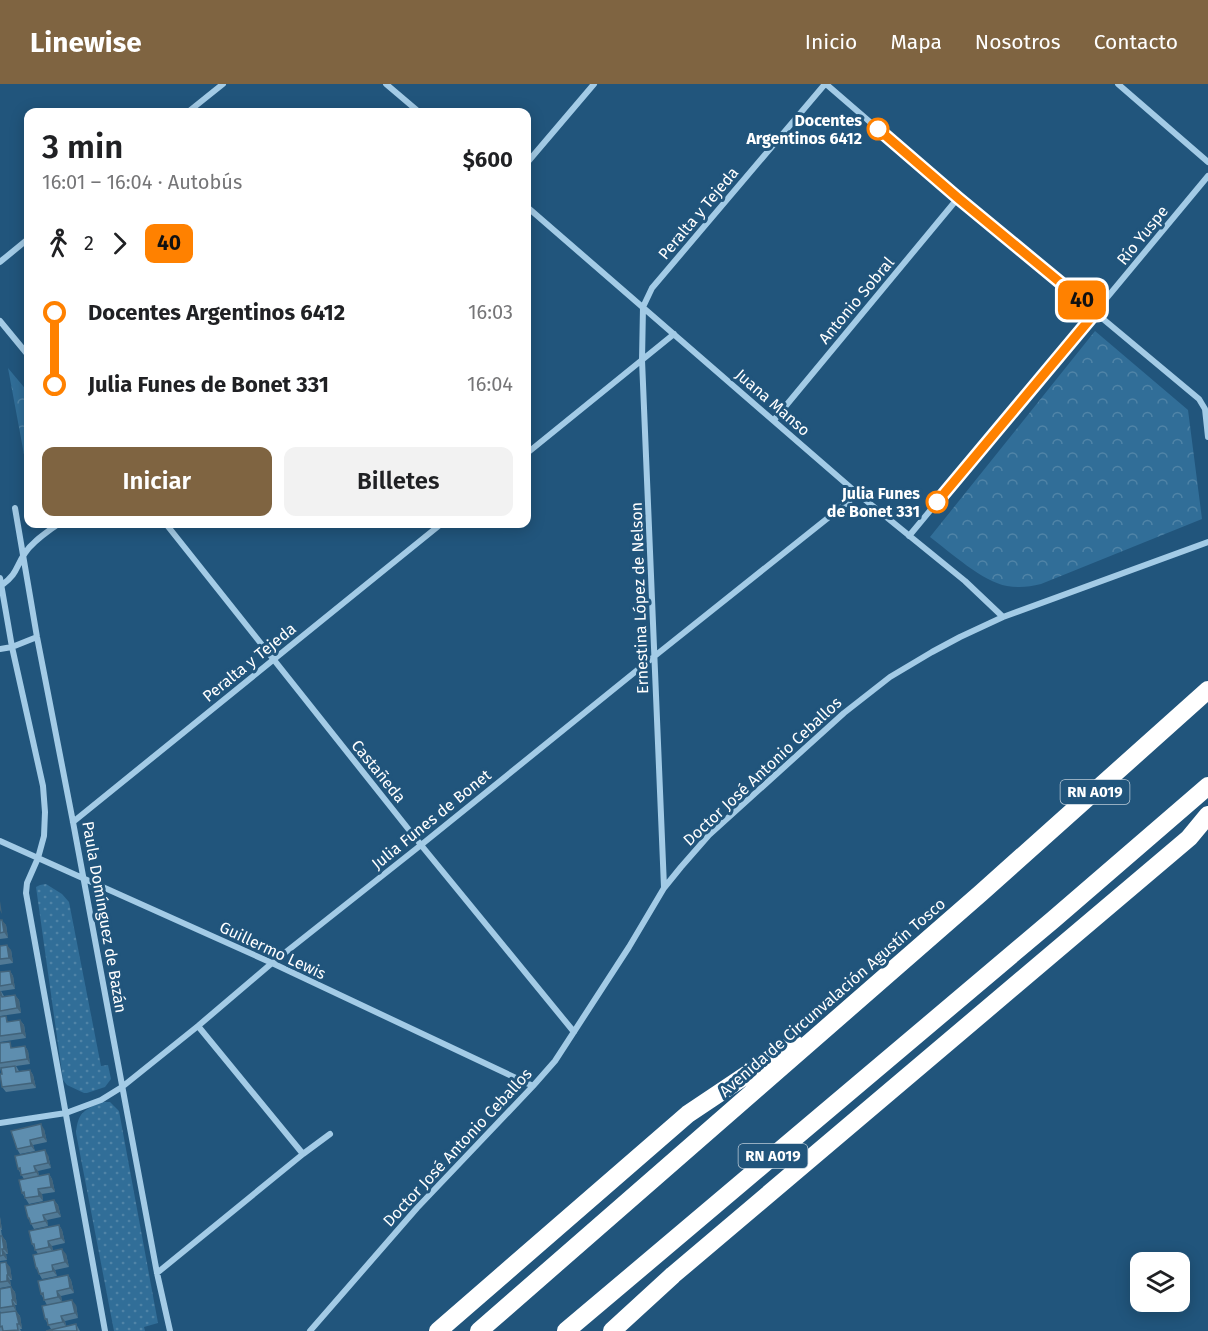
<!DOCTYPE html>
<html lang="es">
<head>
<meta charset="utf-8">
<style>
	body { margin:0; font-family:"Fira Sans",sans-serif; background:#f2f2f2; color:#202124; height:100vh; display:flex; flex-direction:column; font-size:22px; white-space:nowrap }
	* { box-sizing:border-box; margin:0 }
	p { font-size:20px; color:#757577 }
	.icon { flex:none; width:33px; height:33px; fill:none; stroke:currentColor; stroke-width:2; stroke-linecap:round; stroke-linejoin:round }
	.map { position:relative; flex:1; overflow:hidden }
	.details { position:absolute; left:24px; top:24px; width:507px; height:420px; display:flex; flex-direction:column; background:#fff; border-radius:12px; box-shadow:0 3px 15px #0003 }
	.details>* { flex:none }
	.badge { padding:0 12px; border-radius:9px; font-size:21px; line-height:39px }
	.tools { position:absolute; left:1130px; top:1168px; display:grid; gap:12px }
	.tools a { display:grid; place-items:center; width:60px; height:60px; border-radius:12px; background:#fff; box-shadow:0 3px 15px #0003; font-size:30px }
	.map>.badge { position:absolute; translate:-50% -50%; box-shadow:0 0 0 3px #fff }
	.legs { display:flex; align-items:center; gap:9px; height:66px; padding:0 18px; font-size:20px }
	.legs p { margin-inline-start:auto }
	.overview { display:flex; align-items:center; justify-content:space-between; height:102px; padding:0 18px }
	h1 { font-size:33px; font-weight:600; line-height:45px }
	.primary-button { display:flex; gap:12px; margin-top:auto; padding:12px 18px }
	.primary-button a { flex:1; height:69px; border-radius:12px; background:#7f6441; color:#fff; font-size:24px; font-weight:600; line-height:69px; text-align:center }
	.primary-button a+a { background:#f2f2f2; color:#202124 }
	ul { padding:0 18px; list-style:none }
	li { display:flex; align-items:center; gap:21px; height:72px; font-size:22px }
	li i { display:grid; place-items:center; width:9px; height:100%; margin:0 8px; background:currentColor }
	li i::after { content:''; width:15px; height:15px; margin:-8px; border:4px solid; border-radius:50%; background:#fff }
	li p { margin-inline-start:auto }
	li:first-child i { background:linear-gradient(#0000 50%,currentColor 0) }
	li:last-child i { background:linear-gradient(currentColor 50%,#0000 0) }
	header { display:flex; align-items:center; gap:36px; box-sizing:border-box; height:84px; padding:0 30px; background:#7f6441; color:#fff }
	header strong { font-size:28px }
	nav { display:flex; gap:33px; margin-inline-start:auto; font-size:21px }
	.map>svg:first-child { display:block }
</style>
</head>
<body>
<header>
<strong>Linewise</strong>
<nav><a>Inicio</a><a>Mapa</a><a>Nosotros</a><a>Contacto</a></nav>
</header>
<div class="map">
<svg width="1208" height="1247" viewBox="0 0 1208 1247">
	<defs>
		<pattern id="grass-dots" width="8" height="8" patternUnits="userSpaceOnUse" patternTransform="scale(1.5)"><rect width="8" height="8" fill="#316e98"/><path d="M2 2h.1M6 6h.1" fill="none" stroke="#5084a7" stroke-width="1.8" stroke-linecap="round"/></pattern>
		<pattern id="forest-crowns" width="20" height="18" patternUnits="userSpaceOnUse" patternTransform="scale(1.5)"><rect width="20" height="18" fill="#316e98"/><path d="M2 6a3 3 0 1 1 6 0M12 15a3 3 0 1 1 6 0" fill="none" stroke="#5084a7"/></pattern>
	</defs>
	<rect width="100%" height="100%" fill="#21557c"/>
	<path fill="url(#grass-dots)" d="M 46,800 L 62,810 L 69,818 L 101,982 L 108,981 L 111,995 L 105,1003 L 87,1009 L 84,1009 L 67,1001 L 63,996 L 36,803 L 40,801 Z
		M 102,1018 L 110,1018 L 119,1027 L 158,1239 L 144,1243 L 145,1247 L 114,1247 L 76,1049 C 78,1028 84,1026 102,1018 Z"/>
	<path fill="url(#forest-crowns)" d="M 1095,247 L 1188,326 L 1202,435 L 1041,500 C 1029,503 1019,504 1007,502 C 983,498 950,468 930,453 Z
		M 8,284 L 28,308 L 28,392 Z"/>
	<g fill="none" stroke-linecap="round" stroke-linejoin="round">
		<path stroke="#a3cbe6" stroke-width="6" d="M 386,0 L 419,28
			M 826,0 L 958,114 L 1199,315 L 1205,325 L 1208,353
			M 1118,0 L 1208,78
			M 188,28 L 223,0
			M 526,80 L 594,0
			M 526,122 L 858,410 L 965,497 L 1003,533
			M 0,178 L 28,155
			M 0,237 L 28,271
			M 774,336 L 958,114
			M 526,370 L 674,250
			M 15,424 L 37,553 L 73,738 L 157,1189 L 170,1247
			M 166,440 L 421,761 L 574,948
			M 909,452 L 1208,92
			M 0,494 L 12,563 L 43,702 L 45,728 L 44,752 L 38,774 L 27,799 L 26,809 L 105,1247
			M 2,501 C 18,489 15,484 25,469 C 33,457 46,449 58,440
			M 0,565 L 12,563 L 37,553
			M 73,738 L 441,440
			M 0,757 L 272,879 L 533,1002
			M 664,803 L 642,276 L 643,223 L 652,204 L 825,0
			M 198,942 L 303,1070
			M 0,1039 L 66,1029 L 101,1016 L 122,1003 L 198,942 L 272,879 L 421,761 L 656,571 L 858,410
			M 157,1189 L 303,1070 L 330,1050
			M 310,1247 L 417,1124 L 533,1002 L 555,977 L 629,863 L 664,804 L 681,783 L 709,751 L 844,629 L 890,593 L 932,568 L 960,553 L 1003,533 L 1208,458"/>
		<path stroke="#fff" stroke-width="18" d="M 438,1247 L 688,1030 L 794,959
			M 479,1247 L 981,809 L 1208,606
			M 566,1247 L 1054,835 L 1208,702
			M 612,1247 L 673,1191 L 1189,754 L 1208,731"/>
	</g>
	<path fill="#517a96" d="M 0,836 L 6,841 L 8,854 L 0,855 Z
		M 0,862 L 11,866 L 13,879 L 0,881 Z
		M 10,887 L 13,892 L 15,905 L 1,907 L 4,912 L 15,911 L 19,916 L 21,929 L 0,932 L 0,888 Z
		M 0,933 L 10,938 L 20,936 L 24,941 L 26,954 L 0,958 Z
		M 0,959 L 14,964 L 25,962 L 28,967 L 30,980 L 16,982 L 19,987 L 30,986 L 33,991 L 36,1004 L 6,1008 L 2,1003 L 2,990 L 0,984 Z
		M 44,1045 L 47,1058 L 33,1061 L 35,1067 L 20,1070 L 17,1065 Z
		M 48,1071 L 51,1084 L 38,1087 L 39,1092 L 49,1090 L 52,1095 L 55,1108 L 42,1110 L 43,1117 L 29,1120 L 22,1109 L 24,1095 L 18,1085 Z
		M 54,1116 L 58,1121 L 61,1133 L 47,1136 L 48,1142 L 34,1145 L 28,1134 Z
		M 0,1133 L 2,1146 L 1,1146 L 2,1152 L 6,1157 L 8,1170 L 6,1170 L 7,1176 L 0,1177 Z
		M 59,1141 L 62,1146 L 65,1159 L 52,1162 L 53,1167 L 66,1170 L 69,1183 L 55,1186 L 57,1192 L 42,1195 L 36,1184 L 38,1170 L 32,1160 Z
		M 0,1179 L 10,1183 L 12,1196 L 10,1196 L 11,1202 L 0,1204 Z
		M 68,1191 L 71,1196 L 74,1209 L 61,1212 L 62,1218 L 47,1221 L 41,1210 Z
		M 11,1203 L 15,1208 L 17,1221 L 15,1221 L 16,1227 L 20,1232 L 22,1245 L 20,1245 L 21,1247 L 0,1247 L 0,1229 L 1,1229 L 0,1227 L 0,1205 Z
		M 76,1221 L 78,1234 L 65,1237 L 66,1242 L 76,1240 L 80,1247 L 46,1247 L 51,1245 L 45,1235 Z"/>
	<path fill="#42637a" d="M 0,816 L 0,817 L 2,830 L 0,826 Z
		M 2,836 L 6,841 L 8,854 L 4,848 Z
		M 7,861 L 11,866 L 13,879 L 9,874 Z
		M 10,887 L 13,892 L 15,905 L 12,900 Z
		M 15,911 L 19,916 L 21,929 L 17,924 Z
		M 20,936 L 24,941 L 26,954 L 22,949 Z
		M 25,962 L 28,967 L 30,980 L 27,975 Z
		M 30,986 L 33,991 L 36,1004 L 32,999 Z
		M 41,1040 L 44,1045 L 47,1058 L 43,1053 Z
		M 30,1056 L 33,1061 L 35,1067 L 31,1062 Z
		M 45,1066 L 48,1071 L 51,1084 L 48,1079 Z
		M 34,1082 L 38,1087 L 39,1093 L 36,1088 Z
		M 49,1090 L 52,1095 L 55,1108 L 51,1103 Z
		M 38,1105 L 42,1110 L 43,1117 L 39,1112 Z
		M 54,1116 L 58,1121 L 61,1133 L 57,1128 Z
		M 43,1131 L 47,1136 L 48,1142 L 45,1137 Z
		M 0,1133 L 2,1146 L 0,1143 Z
		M 59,1141 L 62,1146 L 65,1159 L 61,1154 Z
		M 2,1152 L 6,1157 L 8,1170 L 4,1165 Z
		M 48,1157 L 52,1162 L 53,1168 L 49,1163 Z
		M 2,1165 L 6,1170 L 7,1176 L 3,1171 Z
		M 62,1165 L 66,1170 L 69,1183 L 65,1178 Z
		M 6,1178 L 10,1183 L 12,1196 L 8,1191 Z
		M 52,1181 L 55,1186 L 57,1192 L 53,1187 Z
		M 7,1191 L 10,1196 L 11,1202 L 7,1197 Z
		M 68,1191 L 71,1196 L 74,1209 L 70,1204 Z
		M 11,1203 L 15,1208 L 17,1221 L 13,1216 Z
		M 57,1207 L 61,1212 L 62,1218 L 58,1213 Z
		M 12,1216 L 15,1221 L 16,1227 L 13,1222 Z
		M 72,1216 L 76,1221 L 78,1234 L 75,1229 Z
		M 16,1227 L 20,1232 L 22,1245 L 19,1240 Z
		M 61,1232 L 65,1237 L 66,1243 L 63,1238 Z"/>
	<path fill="#5e8eaf" stroke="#42637a" stroke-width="1.5" d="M 0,836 L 2,836 L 4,848 L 0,849 Z
		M 7,861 L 9,874 L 0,875 L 0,862 Z
		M 10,887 L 12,900 L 0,902 L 0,888 Z
		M 0,907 L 2,913 L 15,911 L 17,924 L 0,927 Z
		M 6,932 L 7,938 L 20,936 L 22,949 L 0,952 L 0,933 Z
		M 10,958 L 11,964 L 25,962 L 27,975 L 0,979 L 0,959 Z
		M 15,982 L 16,988 L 30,986 L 32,999 L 2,1003 L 0,990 L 2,990 L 1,984 Z
		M 41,1040 L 43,1053 L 30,1056 L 31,1062 L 17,1065 L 11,1047 Z
		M 45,1066 L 48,1079 L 34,1082 L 36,1088 L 21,1091 L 20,1084 L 18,1085 L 15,1072 Z
		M 49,1090 L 51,1103 L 38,1105 L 39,1112 L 25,1114 L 24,1108 L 22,1109 L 19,1096 Z
		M 54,1116 L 57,1128 L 43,1131 L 45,1137 L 31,1140 L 29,1134 L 28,1134 L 25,1122 Z
		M 59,1141 L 61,1154 L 48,1157 L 49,1163 L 35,1166 L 34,1160 L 32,1160 L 29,1147 Z
		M 0,1152 L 2,1152 L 4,1165 L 2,1165 L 3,1171 L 0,1172 Z
		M 62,1165 L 65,1178 L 52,1181 L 53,1187 L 39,1190 L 37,1184 L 36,1184 L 33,1171 Z
		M 6,1178 L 8,1191 L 7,1191 L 7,1197 L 0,1198 L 0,1179 Z
		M 68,1191 L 70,1204 L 57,1207 L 58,1213 L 44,1216 L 43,1209 L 41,1210 L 38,1197 Z
		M 11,1203 L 13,1216 L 12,1216 L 13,1222 L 0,1224 L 0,1205 Z
		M 72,1216 L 75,1229 L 61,1232 L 63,1238 L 48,1241 L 47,1235 L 45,1235 L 42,1222 Z
		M 16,1227 L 19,1240 L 17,1240 L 18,1246 L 3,1247 L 2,1242 L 0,1243 L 0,1229 Z
		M 76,1240 L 77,1247 L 46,1247 Z"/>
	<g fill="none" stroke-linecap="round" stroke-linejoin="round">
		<defs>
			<path id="line-1" d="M 878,45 L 958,114 L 1096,228 L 937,418"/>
		</defs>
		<use href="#line-1" stroke="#fff" stroke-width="14"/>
		<use href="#line-1" stroke="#ff8100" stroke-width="9"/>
	</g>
	<g fill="#fff" stroke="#ff8100" stroke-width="3">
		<circle cx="878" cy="45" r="10"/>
		<circle cx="937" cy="418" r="10"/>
	</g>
	<g text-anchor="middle" stroke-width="6" stroke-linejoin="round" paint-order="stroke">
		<g fill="#21557c" stroke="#bcccd8" stroke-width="1.5">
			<rect x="1060.5" y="696" width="69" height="24" rx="4.5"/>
			<rect x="738.5" y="1060" width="69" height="24" rx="4.5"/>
		</g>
		<g font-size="15" font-weight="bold" fill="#fff">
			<text x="1095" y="713">RN A019</text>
			<text x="773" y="1077">RN A019</text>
		</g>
		<g font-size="16" font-weight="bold" fill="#fff" stroke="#21557c" text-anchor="end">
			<text x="862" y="42">Docentes<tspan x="862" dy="18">Argentinos 6412</tspan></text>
			<text x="920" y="415">Julia Funes<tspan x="920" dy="18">de Bonet 331</tspan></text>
		</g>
		<g font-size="16" fill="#fff" stroke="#21557c">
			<text transform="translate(698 129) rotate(-50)" y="6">Peralta y Tejeda</text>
			<text transform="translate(1142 151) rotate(-51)" y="6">Río Yuspe</text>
			<text transform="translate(856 216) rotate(-50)" y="6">Antonio Sobral</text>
			<text transform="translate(773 318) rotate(41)" y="6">Juana Manso</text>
			<text transform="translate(639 514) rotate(-92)" y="6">Ernestina López de Nelson</text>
			<text transform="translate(249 578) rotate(-39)" y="6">Peralta y Tejeda</text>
			<text transform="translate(379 687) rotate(51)" y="6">Castañeda</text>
			<text transform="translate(762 687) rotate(-43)" y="6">Doctor José Antonio Ceballos</text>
			<text transform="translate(431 735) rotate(-39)" y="6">Julia Funes de Bonet</text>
			<text transform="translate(105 833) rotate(80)" y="6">Paula Domínguez de Bazán</text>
			<text transform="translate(273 866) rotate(25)" y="6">Guillermo Lewis</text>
			<text transform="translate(832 913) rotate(-41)" y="6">Avenida de Circunvalación Agustín Tosco</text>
			<text transform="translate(457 1063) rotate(-47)" y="6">Doctor José Antonio Ceballos</text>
		</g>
	</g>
</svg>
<div class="tools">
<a><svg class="icon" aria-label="layers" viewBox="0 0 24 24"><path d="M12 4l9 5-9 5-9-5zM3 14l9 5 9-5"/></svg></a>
</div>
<b class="badge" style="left:1082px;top:216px;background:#ff8100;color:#111">40</b>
<section class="details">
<div class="overview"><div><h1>3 min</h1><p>16:01 – 16:04 · Autobús</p></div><b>$600</b></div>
<div class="legs"><svg class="icon" aria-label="walk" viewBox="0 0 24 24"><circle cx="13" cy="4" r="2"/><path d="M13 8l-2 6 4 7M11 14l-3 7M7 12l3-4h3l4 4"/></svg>2<svg class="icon" aria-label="forward" viewBox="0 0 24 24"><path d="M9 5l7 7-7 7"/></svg><b class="badge" style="background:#ff8100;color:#111">40</b></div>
<ul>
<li><i style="color:#ff8100"></i><b>Docentes Argentinos 6412</b><p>16:03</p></li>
<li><i style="color:#ff8100"></i><b>Julia Funes de Bonet 331</b><p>16:04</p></li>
</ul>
<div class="primary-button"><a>Iniciar</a><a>Billetes</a></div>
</section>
</div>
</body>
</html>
